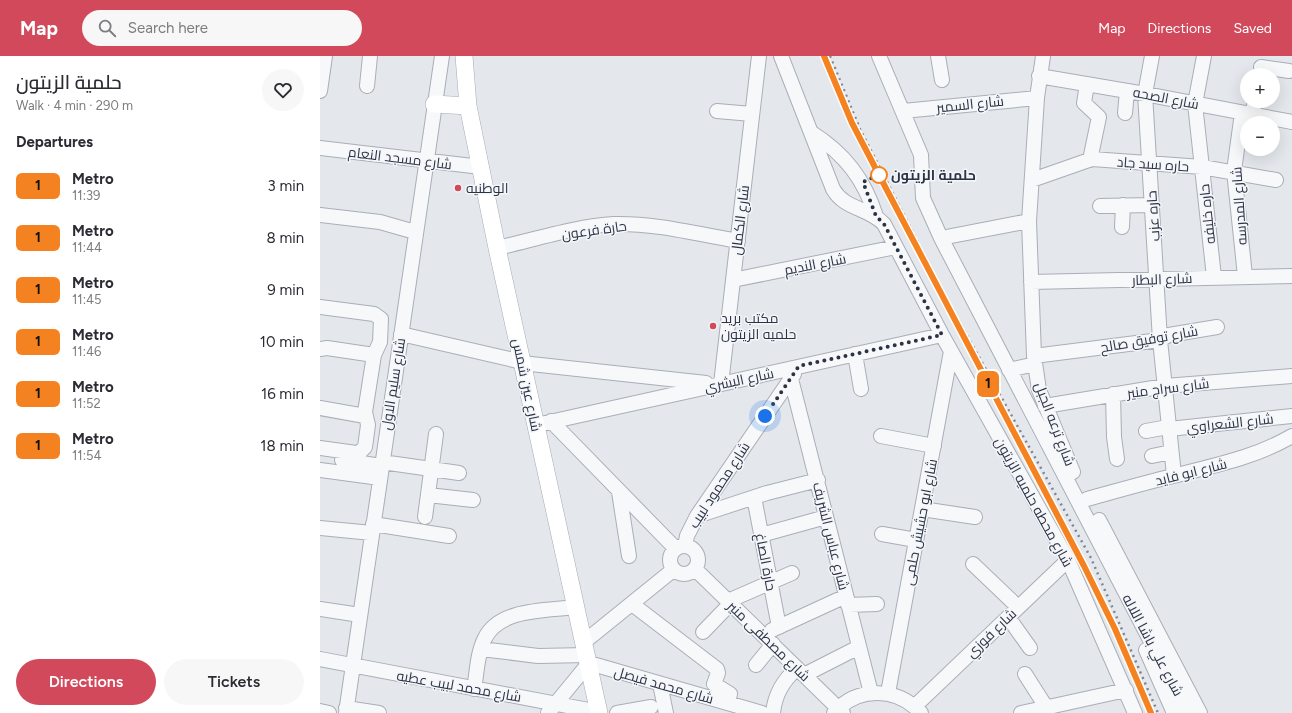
<!DOCTYPE html>
<html lang="en">
<head>
<meta charset="utf-8">
<style>
	body { margin:0; font-family:Figtree,Cairo,sans-serif; background:#f7f7f7; color:#2b2b33; height:100vh; display:flex; flex-direction:column; font-size:15px; white-space:nowrap }
	* { box-sizing:border-box; margin:0 }
	p { font-size:13px; color:#7c7c81 }
	.icon { flex:none; width:22px; height:22px; fill:none; stroke:currentColor; stroke-width:2; stroke-linecap:round; stroke-linejoin:round }
	.map { position:relative; flex:1; overflow:hidden }
	.drawer { display:flex; flex-direction:column; background:#fff; width:320px }
	.drawer>* { flex:none }
	.badge { padding:0 8px; border-radius:6px; font-size:14px; line-height:26px }
	.buttons { position:absolute; left:920px; top:12px; display:grid; gap:8px }
	.buttons a { display:grid; place-items:center; width:40px; height:40px; border-radius:50%; background:#fff; box-shadow:0 4px 16px #0002; font-size:20px }
	.you { position:absolute; width:20px; height:20px; margin:-10px; border:3px solid #fff; border-radius:50%; background:#1a73e8; box-shadow:0 0 0 6px #1a73e833 }
	.map>.badge { position:absolute; translate:-50% -50%; box-shadow:0 0 0 2px #fff }
	h2 { padding:0 16px; font-size:15px; line-height:36px }
	.round { display:grid; place-items:center; flex:none; width:42px; height:42px; border-radius:21px; background:#f7f7f7 }
	.headline { display:flex; align-items:center; justify-content:space-between; height:68px; padding:0 16px }
	h1 { font-size:19px; font-weight:600; line-height:30px }
	.action { display:flex; gap:8px; margin-top:auto; padding:8px 16px }
	.action a { flex:1; height:46px; border-radius:24px; background:#d1495b; color:#fff; font-size:16px; font-weight:600; line-height:46px; text-align:center }
	.action a+a { background:#f7f7f7; color:#2b2b33 }
	ul { padding:0; list-style:none }
	li { display:flex; align-items:center; gap:12px; height:52px; padding:0 16px }
	li div { flex:1 }
	li b { display:block; font-size:15px }
	li em { font-style:normal }
	li .badge { min-width:44px; font-weight:700; text-align:center }
	header { display:flex; align-items:center; gap:24px; box-sizing:border-box; height:56px; padding:0 20px; background:#d1495b; color:#fff }
	header strong { font-size:19px }
	nav { display:flex; gap:22px; margin-inline-start:auto; font-size:14px }
	.search { width:280px; height:36px; background:#f7f7f7; display:flex; align-items:center; gap:10px; box-sizing:border-box; padding:0 14px; border-radius:22px; color:#7c7c81; font-size:15px }
	main { display:flex; flex:1; min-height:0 }
	.map>svg:first-child { display:block }
</style>
</head>
<body>
<header>
<strong>Map</strong>
<div class="search"><svg class="icon" aria-label="search" viewBox="0 0 24 24"><circle cx="10" cy="10" r="6"/><path d="M15 15l6 6"/></svg>Search here</div>
<nav><a>Map</a><a>Directions</a><a>Saved</a></nav>
</header>
<main>
<section class="drawer">
<div class="headline"><div><h1>حلمية الزيتون</h1><p>Walk · 4 min · 290 m</p></div><a class="round"><svg class="icon" aria-label="heart" viewBox="0 0 24 24"><path d="M12 20l-8-8c-3-5 5-10 8-4 3-6 11-1 8 4z"/></svg></a></div>
<h2>Departures</h2>
<ul>
<li><span class="badge" style="background:#f58220;color:#111">1</span><div><b>Metro</b><p>11:39</p></div><em>3 min</em></li>
<li><span class="badge" style="background:#f58220;color:#111">1</span><div><b>Metro</b><p>11:44</p></div><em>8 min</em></li>
<li><span class="badge" style="background:#f58220;color:#111">1</span><div><b>Metro</b><p>11:45</p></div><em>9 min</em></li>
<li><span class="badge" style="background:#f58220;color:#111">1</span><div><b>Metro</b><p>11:46</p></div><em>10 min</em></li>
<li><span class="badge" style="background:#f58220;color:#111">1</span><div><b>Metro</b><p>11:52</p></div><em>16 min</em></li>
<li><span class="badge" style="background:#f58220;color:#111">1</span><div><b>Metro</b><p>11:54</p></div><em>18 min</em></li>
</ul>
<div class="action"><a>Directions</a><a>Tickets</a></div>
</section>
<div class="map">
<svg width="972" height="657" viewBox="0 0 972 657">
	<rect width="100%" height="100%" fill="#e4e7ec"/>
	<g fill="none" stroke-linecap="round" stroke-linejoin="round">
		<defs>
			<path id="minor" d="M 461,0 L 513,133 C 525,154 548,151 564,168 L 622,279 L 748,504 L 815,657
				M 559,0 L 601,99 L 603,142 L 621,182 L 868,657
				M 618,0 L 622,24
				M 723,0 L 717,42 L 709,165 L 714,300 L 719,334 L 753,416
				M 832,0 L 825,38 L 840,284 L 854,419
				M 884,0 L 875,48 L 894,221
				M 941,11 L 969,15
				M 719,20 L 825,38 L 972,66
				M 767,28 L 764,47 L 779,61 L 770,104
				M 47,30 L 50,0
				M 0,35 L 5,0
				M 397,55 L 432,58
				M 583,55 L 717,42
				M 805,57 L 807,35
				M 922,57 L 914,115 L 925,220
				M 932,59 L 935,45
				M 492,77 C 525,98 544,123 556,160
				M 0,92 L 161,111
				M 712,124 L 772,103 L 882,111 L 956,124
				M 780,150 L 832,149
				M 0,159 L 60,166 L 95,176
				M 802,171 L 803,149
				M 621,182 L 709,165
				M 177,192 C 213,184 257,170 294,168 C 335,167 377,178 418,185
				M 413,224 L 576,191
				M 711,226 L 972,220
				M 0,251 L 54,258 L 61,263 L 60,286 L 54,299 L 45,356 L 48,369 L 45,391 L 40,396 L 36,397 L 0,392
				M 81,278 L 211,308 L 386,327
				M 0,293 L 7,292 L 54,299
				M 535,298 L 541,333
				M 714,300 L 840,284 L 849,279 L 897,271
				M 689,314 L 715,308
				M 471,323 L 551,637
				M 401,328 L 439,0
				M 793,338 L 794,381 L 797,403
				M 725,350 L 845,330 L 972,320
				M 0,352 L 45,360
				M 231,365 L 356,493
				M 216,369 L 622,279
				M 849,373 L 972,360
				M 826,375 L 848,371
				M 561,380 L 614,390
				M 832,400 L 851,396
				M 22,404 L 61,410
				M 62,406 L 139,417
				M 0,414 L 60,422
				M 299,436 L 309,500
				M 108,439 L 153,444
				M 434,441 L 459,571
				M 767,443 C 796,435 824,427 853,420 C 895,409 934,402 972,380
				M 602,453 L 655,461
				M 377,460 L 447,437 L 498,424
				M 105,461 L 116,378
				M 779,464 L 880,657
				M 53,468 L 129,480
				M 0,472 L 52,477
				M 562,478 L 596,484
				M 441,479 L 506,461
				M350 504a14 14 0 1 1 28 0a14 14 0 1 1-28 0Z
				M 365,490 L 367,480 L 377,460 L 474,318
				M 653,508 L 698,551
				M 375,513 L 523,657
				M 408,545 L 472,517
				M 312,548 L 397,613 L 398,617 L 394,628 L 410,638 L 408,647
				M 528,549 L 557,548
				M 0,553 L 40,559
				M 688,561 L 710,592
				M 452,574 L 526,540
				M 383,576 L 411,547
				M 264,586 L 353,514
				M 161,593 L 218,600 L 267,599
				M 826,594 L 854,657
				M 0,603 L 279,656
				M 436,609 L 453,588
				M 705,618 L 726,651
				M 484,619 L 539,591
				M 340,628 L 346,657
				M 154,633 C 157,617 157,597 165,582 C 180,552 227,555 256,551
				M 568,637 L 631,295
				M 595,650 L 748,504
				M 26,652 L 59,657
				M 0,655 L 9,657
				M 26,657 L 122,0
				M 228,657 L 269,607 L 442,657
				M 297,657 L 331,651
				M 453,657 C 455,638 463,625 477,612
				M 514,657 C 538,630 577,631 601,657
				M 701,657 L 806,634"/>
			<path id="major" d="M 144,0 L 148,50 L 177,192 L 279,657
				M 114,48 L 148,50"/>
		</defs>
		<use href="#minor" stroke="#a9aeb7" stroke-width="16"/>
		<use href="#major" stroke="#a3abb8" stroke-width="18"/>
		<use href="#minor" stroke="#f7f8fa" stroke-width="14"/>
		<use href="#major" stroke="#fff" stroke-width="17"/>
		<path stroke="#7d8696" stroke-width="2.5" stroke-dasharray="2 4" stroke-linecap="butt" d="M 510,0 L 540,73 L 630,249 L 771,502 L 838,657
			M 669,331 L 758,497 L 795,573 L 831,657"/>
	</g>
	<g fill="none" stroke-linecap="round" stroke-linejoin="round">
		<defs>
			<path id="line" d="M 504,0 L 532,67 L 559,119 L 764,510 L 795,573 L 831,657"/>
		</defs>
		<use href="#line" stroke="#fff" stroke-width="9"/>
		<use href="#line" stroke="#f58220" stroke-width="6"/>
		<path stroke="#2b3445" stroke-width="4" stroke-dasharray="0 7.2" d="M 445,360 L 479,310 L 622,279 L 564,168 L 556,160 L 543,126 L 559,119"/>
	</g>
	<circle fill="#fff" stroke="#f58220" stroke-width="2" cx="559" cy="119" r="8"/>
	<g fill="#d1495b" stroke="#f4f6f9" stroke-width="1.5">
		<circle cx="138" cy="132" r="4"/>
		<circle cx="393" cy="270" r="4"/>
	</g>
	<g text-anchor="middle" stroke-width="3" stroke-linejoin="round" paint-order="stroke">
		<g font-size="14" fill="#2b3445" stroke="#f4f6f9">
			<text transform="translate(846 42) rotate(11)" y="5">شارع الصحه</text>
			<text transform="translate(650 48) rotate(-6)" y="5">شارع السمير</text>
			<text transform="translate(80 102) rotate(7)" y="5">شارع مسجد النعام</text>
			<text transform="translate(833 108) rotate(4)" y="5">حاره سيد جاد</text>
			<text transform="translate(919 150) rotate(-94)" y="5">شارع المدرسه</text>
			<text transform="translate(887 158) rotate(-96)" y="5">حاره خليفه</text>
			<text transform="translate(833 160) rotate(-94)" y="5">حاره عزب</text>
			<text transform="translate(420 164) rotate(-83)" y="5">شارع الكمال</text>
			<text transform="translate(274 174) rotate(-8)" y="5">حارة فرعون</text>
			<text transform="translate(495 208) rotate(-11)" y="5">شارع النديم</text>
			<text transform="translate(842 223) rotate(-2)" y="5">شارع البطار</text>
			<text transform="translate(829 283) rotate(-10)" y="5">شارع توفيق صالح</text>
			<text transform="translate(419 324) rotate(-12)" y="5">شارع البشري</text>
			<text transform="translate(73 328) rotate(-81)" y="5">شارع سليم الاول</text>
			<text transform="translate(207 329) rotate(78)" y="5">شارع عين شمس</text>
			<text transform="translate(848 332) rotate(-7)" y="5">شارع سراج منير</text>
			<text transform="translate(910 367) rotate(-6)" y="5">شارع الشعراوي</text>
			<text transform="translate(735 368) rotate(69)" y="5">شارع ترعه الجبل</text>
			<text transform="translate(871 416) rotate(-14)" y="5">شارع ابو فايد</text>
			<text transform="translate(399 429) rotate(-57)" y="5">شارع محمود لبيب</text>
			<text transform="translate(714 446) rotate(61)" y="5">شارع محطه حلميه الزيتون</text>
			<text transform="translate(600 466) rotate(-79)" y="5">شارع ابو حشيش حلمى</text>
			<text transform="translate(511 480) rotate(76)" y="5">شارع عباس الشريف</text>
			<text transform="translate(446 506) rotate(79)" y="5">حارة الصاغ</text>
			<text transform="translate(671 577) rotate(-44)" y="5">شارع فوزي</text>
			<text transform="translate(449 585) rotate(44)" y="5">شارع مصطفى منير</text>
			<text transform="translate(833 589) rotate(62)" y="5">شارع علي باشا اللاله</text>
			<text transform="translate(344 629) rotate(16)" y="5">شارع محمد فيصل</text>
			<text transform="translate(139 630) rotate(10)" y="5">شارع محمد لبيب عطيه</text>
		</g>
		<g font-size="14" font-weight="bold" fill="#2b3445" stroke="#f4f6f9" text-anchor="start">
			<text x="571" y="124">حلمية الزيتون</text>
		</g>
		<g font-size="14" fill="#2b3445" stroke="#f4f6f9" text-anchor="start">
			<text x="146" y="137">الوطنيه</text>
			<text x="401" y="267">مكتب بريد<tspan x="401" dy="16">حلميه الزيتون</tspan></text>
		</g>
	</g>
</svg>
<div class="buttons">
<a>+</a>
<a>−</a>
</div>
<div class="you" style="left:445px;top:360px"></div>
<b class="badge" style="left:668px;top:328px;background:#f58220;color:#111">1</b>
</div>
</main>
</body>
</html>
